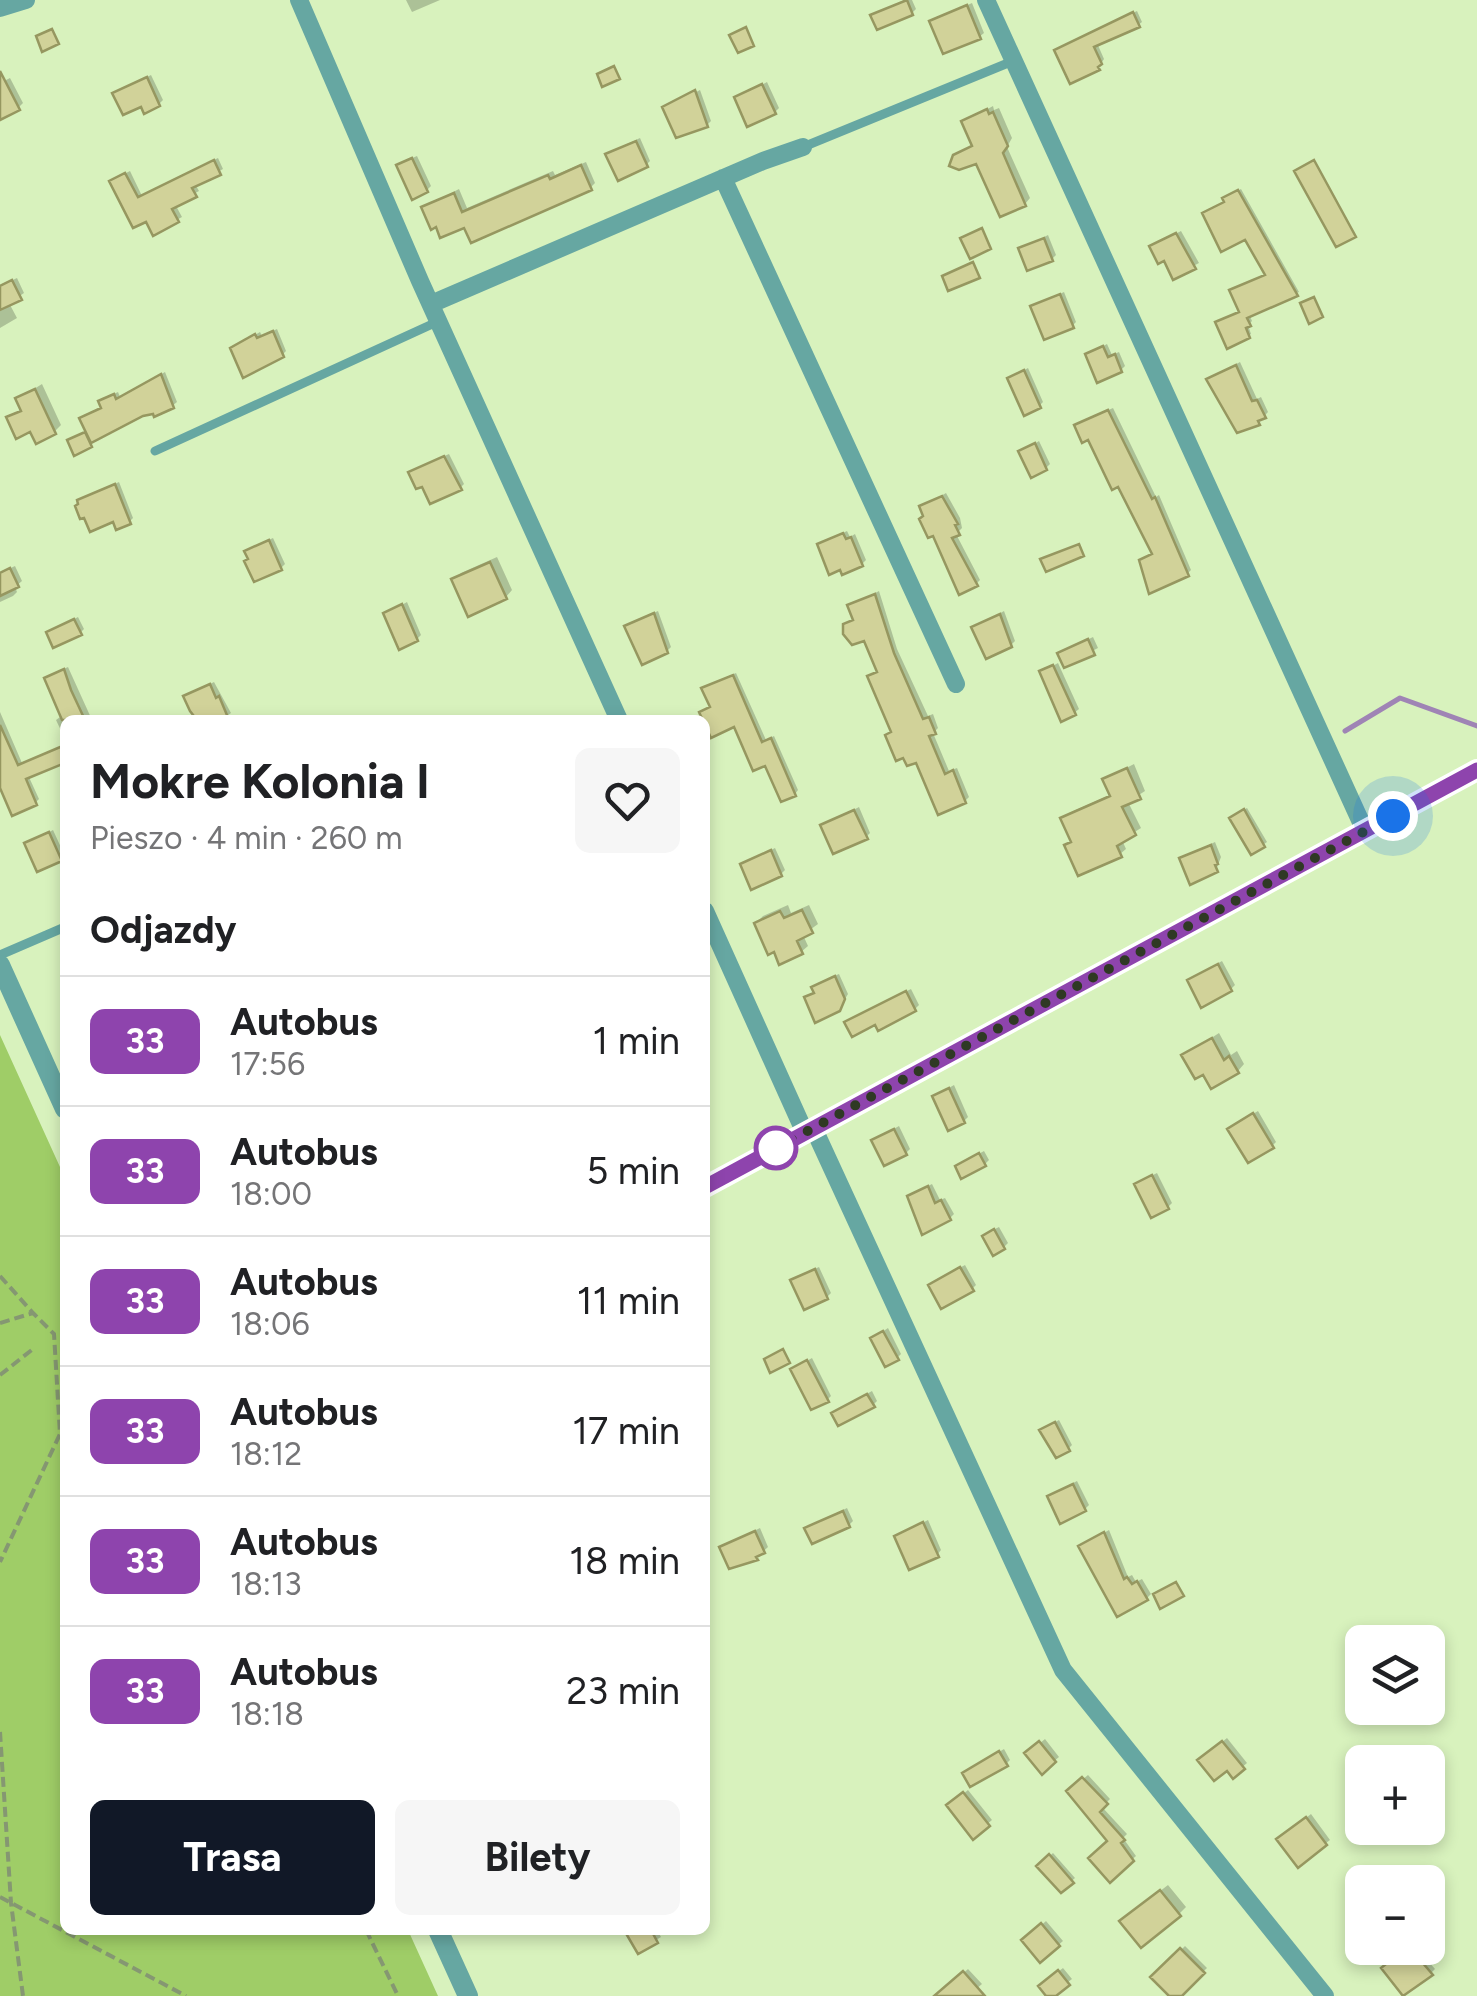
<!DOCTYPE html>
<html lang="pl">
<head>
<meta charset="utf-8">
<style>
	body { margin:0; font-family:Figtree,sans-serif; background:#f6f6f6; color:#202124; height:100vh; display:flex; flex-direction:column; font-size:38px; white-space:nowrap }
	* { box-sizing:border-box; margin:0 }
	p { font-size:32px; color:#757577 }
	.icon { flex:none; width:55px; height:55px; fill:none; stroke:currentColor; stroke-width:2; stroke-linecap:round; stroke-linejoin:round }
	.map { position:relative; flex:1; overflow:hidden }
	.side { position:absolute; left:60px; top:715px; width:650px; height:1220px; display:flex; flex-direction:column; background:#fff; border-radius:15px; box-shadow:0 5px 15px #0003 }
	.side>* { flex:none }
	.badge { padding:0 20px; border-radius:15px; font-size:35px; line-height:65px }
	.buttons { position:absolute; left:1345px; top:1625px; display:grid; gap:20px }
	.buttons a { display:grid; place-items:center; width:100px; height:100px; border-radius:15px; background:#fff; box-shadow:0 5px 15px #0003; font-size:50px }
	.you { position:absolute; width:50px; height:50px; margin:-25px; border:8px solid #fff; border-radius:50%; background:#1a73e8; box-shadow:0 0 0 15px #1a73e833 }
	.map>.badge { position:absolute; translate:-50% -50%; box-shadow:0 0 0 5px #fff }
	h2 { padding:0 30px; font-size:38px; line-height:90px }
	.round { display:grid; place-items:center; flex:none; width:105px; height:105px; border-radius:15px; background:#f6f6f6 }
	.headline { display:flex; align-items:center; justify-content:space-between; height:170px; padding:0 30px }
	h1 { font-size:48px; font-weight:700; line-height:75px }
	.primary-button { display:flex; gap:20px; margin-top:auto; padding:20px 30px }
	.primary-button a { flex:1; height:115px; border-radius:15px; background:#111827; color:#fff; font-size:40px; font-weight:700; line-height:115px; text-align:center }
	.primary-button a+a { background:#f6f6f6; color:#202124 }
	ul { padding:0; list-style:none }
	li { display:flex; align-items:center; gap:30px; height:130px; padding:0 30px; border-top:2px solid #e0e0e0 }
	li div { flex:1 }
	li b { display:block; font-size:38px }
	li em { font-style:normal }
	li .badge { min-width:110px; font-weight:700; text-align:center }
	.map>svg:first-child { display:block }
</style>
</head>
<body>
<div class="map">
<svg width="1477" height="1996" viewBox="0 0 1477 1996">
	<rect width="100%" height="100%" fill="#d8f2bd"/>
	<path fill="#9fcd67" d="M 0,1035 L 65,1178 L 65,1930 L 408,1930 L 438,1996 L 0,1996 Z"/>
	<path fill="#0003" d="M 406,0 L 440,0 L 412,12 Z
		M 904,0 L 912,0 L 916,9 L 912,13 L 873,15 Z
		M 972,3 L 984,33 L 979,37 L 932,21 Z
		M 1137,11 L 1142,22 L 1138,25 L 1097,43 L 1104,59 L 1098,68 L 1061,47 Z
		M 151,75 L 163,100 L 159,104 L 142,104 L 115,93 Z
		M 10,78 L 23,103 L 19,107 L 0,111 L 0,83 Z
		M 767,82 L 779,108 L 775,112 L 737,98 Z
		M 700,90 L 711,121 L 707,125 L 666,108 Z
		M 993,106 L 994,110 L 999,108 L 1012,138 L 1007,147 L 1030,198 L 1025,204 L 978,160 L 955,156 L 974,144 L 964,122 Z
		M 640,138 L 650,161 L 646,165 L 612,151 Z
		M 417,156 L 431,186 L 427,190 L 403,162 Z
		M 218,158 L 223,169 L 195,184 L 199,191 L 175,204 L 182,217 L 154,232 L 116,178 L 130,171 L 142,196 Z
		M 1315,161 L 1355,234 L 1337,244 L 1298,170 Z
		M 586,162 L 595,183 L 590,188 L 466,224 L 424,207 L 459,189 L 467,208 L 553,171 L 555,175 Z
		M 1241,189 L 1299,292 L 1249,314 L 1252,321 L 1248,325 L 1251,334 L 1228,345 L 1241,311 L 1235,288 L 1267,274 L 1227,202 L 1228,196 Z
		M 1181,231 L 1199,263 L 1174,276 L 1165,257 L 1152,246 Z
		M 1048,235 L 1056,255 L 1052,259 L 1021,249 Z
		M 17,278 L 24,293 L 9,303 L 17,318 L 0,328 L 0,286 Z
		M 1064,292 L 1076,322 L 1072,326 L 1033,307 Z
		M 277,329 L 286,351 L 282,355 L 237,345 L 260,332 L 262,336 Z
		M 1107,344 L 1112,355 L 1119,352 L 1125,366 L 1121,370 L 1088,354 Z
		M 1240,362 L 1257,399 L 1261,397 L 1268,412 L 1258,423 L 1209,379 Z
		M 1028,368 L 1043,402 L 1039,406 L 1010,378 Z
		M 165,372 L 177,402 L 172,406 L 142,413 L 93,439 L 91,445 L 70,440 L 88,431 L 82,419 L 103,407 L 101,402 L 105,398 L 118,392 L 120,397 Z
		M 42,384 L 61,425 L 54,432 L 31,429 L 9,418 L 22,408 L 18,399 Z
		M 1113,408 L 1156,497 L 1159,495 L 1191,570 L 1187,574 L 1142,561 L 1154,553 L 1119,483 L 1081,422 Z
		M 1039,441 L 1050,464 L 1046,468 L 1021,452 Z
		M 449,454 L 464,484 L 460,488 L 415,469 Z
		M 119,482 L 133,518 L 129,522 L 114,519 L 80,500 Z
		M 946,493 L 960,518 L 962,528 L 956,534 L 980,580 L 976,584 L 922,507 Z
		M 847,531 L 850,537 L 855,534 L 866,560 L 862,564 L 820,544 Z
		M 273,538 L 285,564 L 281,568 L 250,558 L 247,552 L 251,548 Z
		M 497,557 L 512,590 L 506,597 L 454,580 L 461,573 Z
		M 15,566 L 22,581 L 15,587 L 17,592 L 13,596 L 0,602 L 0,573 Z
		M 879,591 L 897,649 L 928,716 L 933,714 L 938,728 L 933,733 L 949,771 L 957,768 L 969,797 L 965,801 L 917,759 L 893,730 L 870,676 L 879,670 L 865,638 L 845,625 L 855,618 L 850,606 Z
		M 407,602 L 421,635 L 417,639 L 386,614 Z
		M 658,611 L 671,647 L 667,651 L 631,623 Z
		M 1004,611 L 1015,641 L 1011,645 L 974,628 Z
		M 78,617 L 84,629 L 80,633 L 49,632 Z
		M 1093,637 L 1098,648 L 1065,665 L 1060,653 Z
		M 1058,663 L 1079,709 L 1074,713 L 1042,672 Z
		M 68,667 L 92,720 L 65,720 L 65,739 L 56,720 L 63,715 L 50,675 Z
		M 736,673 L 766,740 L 774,736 L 798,790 L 795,794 L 736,724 L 702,712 L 712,706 L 708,685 Z
		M 214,682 L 231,713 L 221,720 L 199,720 L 186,696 Z
		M 0,712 L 22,763 L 65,745 L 65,775 L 59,762 L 28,775 L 39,799 L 35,803 L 0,782 Z
		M 1134,764 L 1145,791 L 1128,802 L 1141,828 L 1122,840 L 1126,849 L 1120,854 L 1067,845 L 1073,840 L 1063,818 L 1069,813 L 1112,794 L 1105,779 Z
		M 859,807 L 870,833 L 866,837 L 823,826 Z
		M 1247,808 L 1267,842 L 1252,852 L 1235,815 Z
		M 53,830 L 64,854 L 60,858 L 27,844 Z
		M 1215,842 L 1221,857 L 1216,870 L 1182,858 Z
		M 775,848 L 785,870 L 781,874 L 743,864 Z
		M 788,905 L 791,913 L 809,905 L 818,924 L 803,935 L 808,946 L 801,952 L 756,923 L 763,916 Z
		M 1222,961 L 1235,985 L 1231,989 L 1194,977 Z
		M 839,974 L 848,994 L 839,1009 L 807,998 L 816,991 L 814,987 L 818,983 Z
		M 911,989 L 919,1005 L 915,1009 L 876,1022 L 851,1019 Z
		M 1219,1033 L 1231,1055 L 1237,1051 L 1244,1064 L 1238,1071 L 1204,1071 L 1184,1056 Z
		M 954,1085 L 968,1117 L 964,1121 L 935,1096 Z
		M 1258,1111 L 1276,1142 L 1272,1146 L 1234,1125 Z
		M 899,1126 L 910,1149 L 906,1153 L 874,1140 Z
		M 984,1151 L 989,1160 L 985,1164 L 962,1163 Z
		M 1157,1173 L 1172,1203 L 1168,1207 L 1141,1181 Z
		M 932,1184 L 940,1200 L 945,1198 L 954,1214 L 950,1218 L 914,1193 Z
		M 999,1227 L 1008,1243 L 1004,1247 L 989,1232 Z
		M 965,1265 L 976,1285 L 972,1289 L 935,1281 Z
		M 819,1267 L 831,1293 L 827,1297 L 797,1277 Z
		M 888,1328 L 901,1354 L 897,1358 L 873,1338 Z
		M 812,1358 L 831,1396 L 827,1400 L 793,1369 Z
		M 872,1391 L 877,1401 L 873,1405 L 838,1410 Z
		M 1059,1420 L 1072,1445 L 1068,1449 L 1046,1427 Z
		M 1077,1481 L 1089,1505 L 1085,1509 L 1054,1493 Z
		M 847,1508 L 853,1521 L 849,1525 L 807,1528 Z
		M 928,1520 L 941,1550 L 937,1555 L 897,1536 Z
		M 760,1528 L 768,1547 L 756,1558 L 722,1547 Z
		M 1109,1530 L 1128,1577 L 1132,1575 L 1136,1582 L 1142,1579 L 1151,1594 L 1147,1598 L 1081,1546 Z
		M 1227,1738 L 1247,1763 L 1233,1775 L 1227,1768 L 1200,1760 Z
		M 1045,1739 L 1059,1757 L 1042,1771 L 1028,1753 Z
		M 1004,1749 L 1010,1760 L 1006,1764 L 969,1770 Z
		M 1088,1775 L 1110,1799 L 1102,1807 L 1127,1834 L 1123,1838 L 1136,1856 L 1110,1879 L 1110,1841 L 1069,1791 Z
		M 968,1790 L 992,1820 L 973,1836 L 953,1802 Z
		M 1311,1814 L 1330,1840 L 1326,1843 L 1283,1836 Z
		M 1053,1853 L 1075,1878 L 1061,1890 L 1039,1866 Z
		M 1168,1885 L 1186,1907 L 1179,1914 L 1129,1915 Z
		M 1046,1921 L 1063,1941 L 1041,1960 L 1024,1941 Z
		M 627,1930 L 657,1930 L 661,1937 L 638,1951 Z
		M 1185,1946 L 1207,1968 L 1178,1996 L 1172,1996 L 1154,1977 Z
		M 1409,1948 L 1417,1948 L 1435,1969 L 1431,1973 L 1388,1964 Z
		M 1063,1968 L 1072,1979 L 1050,1996 L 1045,1982 Z
		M 968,1969 L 982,1984 L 975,1990 L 980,1996 L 943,1996 L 941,1993 Z"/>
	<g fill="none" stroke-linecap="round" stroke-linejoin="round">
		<path stroke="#9f84b5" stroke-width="5" d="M 1345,731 L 1400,698 L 1477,726"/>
	</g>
	<path fill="#d1d299" stroke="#969760" stroke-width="2.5" d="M 907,0 L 913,15 L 877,30 L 870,15 Z
		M 967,5 L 981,39 L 943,54 L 929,21 Z
		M 1133,12 L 1140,27 L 1094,47 L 1102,64 L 1098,67 L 1100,70 L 1070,84 L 1054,50 Z
		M 746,27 L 754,46 L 738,53 L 729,35 Z
		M 52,29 L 59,44 L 42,52 L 36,36 Z
		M 614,66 L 620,79 L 602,87 L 597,74 Z
		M 0,71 L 20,110 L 0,120 Z
		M 147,77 L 160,106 L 144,114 L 141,107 L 123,115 L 112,93 Z
		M 762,84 L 776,114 L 747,127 L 734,97 Z
		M 695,90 L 708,127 L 676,138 L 662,107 Z
		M 987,109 L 989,114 L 993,112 L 1008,146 L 1003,153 L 1026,206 L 1000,217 L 976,164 L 959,170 L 949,166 L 953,155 L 972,146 L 961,121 Z
		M 636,141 L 648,167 L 618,181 L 605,154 Z
		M 412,158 L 428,192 L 412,200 L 396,165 Z
		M 214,160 L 221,175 L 192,188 L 197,197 L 172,209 L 179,222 L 153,236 L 146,222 L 133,228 L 109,181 L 125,173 L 138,197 Z
		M 1314,160 L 1356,237 L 1336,247 L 1294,171 Z
		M 581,165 L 592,190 L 471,243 L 464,228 L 440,238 L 436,227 L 431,230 L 421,207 L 454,193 L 462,212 L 548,175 L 550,179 Z
		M 1238,190 L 1298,296 L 1247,318 L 1251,326 L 1246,328 L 1250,338 L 1227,349 L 1215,322 L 1239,312 L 1229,290 L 1265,275 L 1245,240 L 1221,252 L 1202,213 L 1224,202 L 1222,198 Z
		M 982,228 L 991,249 L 970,259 L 960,238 Z
		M 1176,233 L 1196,269 L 1173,280 L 1164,261 L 1158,264 L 1149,246 Z
		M 1044,238 L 1053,261 L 1027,271 L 1018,248 Z
		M 973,262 L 980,278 L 948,291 L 942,276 Z
		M 12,280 L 22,300 L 0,310 L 0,286 Z
		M 1060,294 L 1074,328 L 1044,340 L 1030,306 Z
		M 1314,297 L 1323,317 L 1309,324 L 1300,303 Z
		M 273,331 L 284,357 L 243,378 L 230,348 L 255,334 L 257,338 Z
		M 1103,346 L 1108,357 L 1115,354 L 1122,372 L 1097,383 L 1085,354 Z
		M 1236,365 L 1252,401 L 1257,400 L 1266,418 L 1258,421 L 1260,425 L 1237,433 L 1206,379 Z
		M 1024,370 L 1041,408 L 1024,416 L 1007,378 Z
		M 161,374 L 174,408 L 154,417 L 153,414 L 143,416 L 91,443 L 79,418 L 101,408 L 98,401 L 114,394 L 116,399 Z
		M 35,389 L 56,434 L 36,444 L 30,432 L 16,439 L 6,417 L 21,411 L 15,398 Z
		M 1108,410 L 1152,499 L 1155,497 L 1189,576 L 1149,594 L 1139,560 L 1152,554 L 1118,487 L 1112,490 L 1088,440 L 1082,443 L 1074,425 Z
		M 85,432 L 92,447 L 74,456 L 67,440 Z
		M 1035,443 L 1047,470 L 1031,478 L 1018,451 Z
		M 444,456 L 462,490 L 430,504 L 422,487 L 416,489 L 408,472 Z
		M 115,484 L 131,524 L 116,530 L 113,522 L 90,532 L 84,518 L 80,519 L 75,506 L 78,504 L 77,500 Z
		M 942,496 L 958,524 L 955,525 L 960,535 L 952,538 L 978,586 L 959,595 L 933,536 L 928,538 L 919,519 L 923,516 L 919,506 Z
		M 843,533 L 846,539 L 851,537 L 863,566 L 842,575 L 840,570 L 829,575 L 817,544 Z
		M 269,540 L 282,570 L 254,582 L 244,561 L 248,559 L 244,551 Z
		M 1079,544 L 1084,556 L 1046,572 L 1040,559 Z
		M 490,562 L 507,599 L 468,617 L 451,579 Z
		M 10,568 L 19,587 L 0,596 L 0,573 Z
		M 875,594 L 894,653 L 923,719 L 929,717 L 936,734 L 929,736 L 945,774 L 953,770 L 966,803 L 938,815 L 916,763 L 907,766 L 903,758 L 896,761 L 885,735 L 891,732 L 867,676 L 877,672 L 864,641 L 852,645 L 843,634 L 843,624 L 853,620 L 847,605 Z
		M 402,604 L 418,641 L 399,650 L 383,613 Z
		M 654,613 L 668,653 L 642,665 L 624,626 Z
		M 1000,614 L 1012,647 L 986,659 L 971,627 Z
		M 74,619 L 82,635 L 53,648 L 46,632 Z
		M 1088,639 L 1095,655 L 1064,668 L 1057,653 Z
		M 1053,665 L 1076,715 L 1061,722 L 1039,671 Z
		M 64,669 L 71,690 L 85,720 L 62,720 L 44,678 Z
		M 733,675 L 762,742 L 771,738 L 796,796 L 781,802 L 765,766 L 753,771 L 734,727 L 711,738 L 699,712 L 710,707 L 701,688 Z
		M 210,684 L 216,698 L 219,696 L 229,720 L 197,720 L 190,711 L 183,696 Z
		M 0,725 L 18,765 L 65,745 L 65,763 L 26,779 L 37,805 L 12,816 L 0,788 Z
		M 1127,768 L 1141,799 L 1122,807 L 1136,835 L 1117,846 L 1122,857 L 1078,876 L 1064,845 L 1071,842 L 1060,818 L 1110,796 L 1102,779 Z
		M 1244,809 L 1265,847 L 1251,855 L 1229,818 Z
		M 854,810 L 868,839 L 833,854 L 820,825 Z
		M 49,832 L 62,861 L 37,872 L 24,843 Z
		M 1211,845 L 1218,864 L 1215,865 L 1218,872 L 1190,885 L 1179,858 Z
		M 771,850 L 782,876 L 751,890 L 740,864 Z
		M 802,910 L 813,933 L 797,941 L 803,954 L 779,965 L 774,952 L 768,955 L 754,923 L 780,911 L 784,918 Z
		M 1218,964 L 1232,991 L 1201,1008 L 1187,980 Z
		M 835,976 L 845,999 L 840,1011 L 815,1023 L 804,997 L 814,993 L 811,987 Z
		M 906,991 L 916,1011 L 878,1031 L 875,1025 L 852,1037 L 844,1022 Z
		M 1212,1038 L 1224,1060 L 1229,1056 L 1239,1073 L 1211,1089 L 1203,1075 L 1195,1079 L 1181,1055 Z
		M 949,1088 L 965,1123 L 948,1131 L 932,1096 Z
		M 1253,1113 L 1274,1148 L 1248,1163 L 1227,1129 Z
		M 894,1129 L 907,1155 L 884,1166 L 871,1140 Z
		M 979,1153 L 986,1166 L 961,1179 L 955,1166 Z
		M 1152,1175 L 1169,1209 L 1151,1218 L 1134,1184 Z
		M 928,1186 L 935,1203 L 941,1200 L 951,1220 L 922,1235 L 907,1196 Z
		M 994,1229 L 1005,1249 L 993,1256 L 982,1236 Z
		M 960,1267 L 974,1291 L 941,1309 L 928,1285 Z
		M 815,1269 L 828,1299 L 804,1310 L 790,1280 Z
		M 883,1331 L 899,1360 L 885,1367 L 870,1338 Z
		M 783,1349 L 790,1363 L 770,1373 L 764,1359 Z
		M 807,1360 L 829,1402 L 811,1410 L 790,1369 Z
		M 867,1394 L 875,1407 L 838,1426 L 831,1413 Z
		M 1055,1422 L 1070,1451 L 1056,1458 L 1039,1430 Z
		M 1073,1484 L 1086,1511 L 1060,1524 L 1047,1496 Z
		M 843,1511 L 850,1527 L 812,1544 L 804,1528 Z
		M 923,1522 L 939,1557 L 909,1570 L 894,1536 Z
		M 755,1531 L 765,1553 L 756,1557 L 758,1560 L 729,1569 L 719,1547 Z
		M 1104,1532 L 1124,1579 L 1127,1577 L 1132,1584 L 1137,1581 L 1148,1600 L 1117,1617 L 1078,1546 Z
		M 1176,1582 L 1184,1596 L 1160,1609 L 1153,1594 Z
		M 1039,1741 L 1056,1762 L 1042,1775 L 1024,1753 Z
		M 1222,1741 L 1245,1769 L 1233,1779 L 1227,1771 L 1214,1781 L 1197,1760 Z
		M 999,1751 L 1008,1766 L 970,1787 L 962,1773 Z
		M 1082,1777 L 1108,1804 L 1100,1812 L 1125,1840 L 1121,1843 L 1134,1861 L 1110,1883 L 1088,1858 L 1107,1841 L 1066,1791 Z
		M 963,1792 L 990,1826 L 973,1840 L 946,1805 Z
		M 1306,1817 L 1327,1845 L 1298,1868 L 1276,1839 Z
		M 1049,1854 L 1074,1883 L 1061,1893 L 1036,1866 Z
		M 1160,1890 L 1181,1916 L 1141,1948 L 1119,1921 Z
		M 1041,1923 L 1060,1946 L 1040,1963 L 1021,1940 Z
		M 624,1930 L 651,1930 L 658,1943 L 638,1954 Z
		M 1180,1948 L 1205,1973 L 1182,1996 L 1169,1996 L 1150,1977 Z
		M 1406,1948 L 1410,1948 L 1433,1975 L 1403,1996 L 1381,1968 Z
		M 1058,1970 L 1070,1985 L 1056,1996 L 1046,1996 L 1038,1986 Z
		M 963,1971 L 985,1996 L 934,1996 Z"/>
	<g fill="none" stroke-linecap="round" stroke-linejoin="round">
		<path stroke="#859772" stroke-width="4" stroke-dasharray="10 5" stroke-linecap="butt" d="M 0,1276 L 33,1313
			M 0,1323 L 33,1313 L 54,1334 L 60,1434 L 0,1562
			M 0,1375 L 33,1349
			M 0,1732 L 11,1903 L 23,1996
			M 0,1897 L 186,1996
			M 366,1930 L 398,1996"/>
		<path stroke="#66a7a2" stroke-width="9" d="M 803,147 L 1013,61
			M 155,451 L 439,321
			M 0,955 L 65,927"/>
		<path stroke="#66a7a2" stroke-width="18" d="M 299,0 L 420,281 L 619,720
			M 986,0 L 1365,831
			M 0,8 L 26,0
			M 723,178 L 956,684
			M 431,304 L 763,161 L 803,147
			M 705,911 L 805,1133
			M 814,1129 L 1063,1670 L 1325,1996"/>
		<path stroke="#66a7a2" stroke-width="20" d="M 0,965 L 65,1109
			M 705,1187 L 1477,770
			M 438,1930 L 468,1996"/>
	</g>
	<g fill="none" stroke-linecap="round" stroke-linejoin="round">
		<defs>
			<path id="line" d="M 705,1187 L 1477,770"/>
		</defs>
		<use href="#line" stroke="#fff" stroke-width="22"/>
		<use href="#line" stroke="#8e44ad" stroke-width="15"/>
		<path stroke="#2f3924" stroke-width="10" stroke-dasharray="0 18" d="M 776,1148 L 1393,816"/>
	</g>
	<circle fill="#fff" stroke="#8e44ad" stroke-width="5" cx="776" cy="1148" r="20"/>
</svg>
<div class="buttons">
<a><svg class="icon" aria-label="layers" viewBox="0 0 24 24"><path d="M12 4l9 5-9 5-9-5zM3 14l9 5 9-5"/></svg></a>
<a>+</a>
<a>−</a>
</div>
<div class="you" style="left:1393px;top:816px"></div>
<section class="side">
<div class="headline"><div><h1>Mokre Kolonia I</h1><p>Pieszo · 4 min · 260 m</p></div><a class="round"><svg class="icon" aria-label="heart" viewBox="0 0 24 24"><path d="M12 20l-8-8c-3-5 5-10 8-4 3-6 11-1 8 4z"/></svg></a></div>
<h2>Odjazdy</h2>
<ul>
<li><span class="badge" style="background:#8e44ad;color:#fff">33</span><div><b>Autobus</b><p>17:56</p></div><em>1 min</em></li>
<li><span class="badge" style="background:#8e44ad;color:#fff">33</span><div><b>Autobus</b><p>18:00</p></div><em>5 min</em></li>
<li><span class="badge" style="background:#8e44ad;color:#fff">33</span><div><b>Autobus</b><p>18:06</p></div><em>11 min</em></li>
<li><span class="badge" style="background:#8e44ad;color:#fff">33</span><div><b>Autobus</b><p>18:12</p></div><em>17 min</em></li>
<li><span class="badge" style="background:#8e44ad;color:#fff">33</span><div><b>Autobus</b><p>18:13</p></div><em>18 min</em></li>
<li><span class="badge" style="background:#8e44ad;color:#fff">33</span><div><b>Autobus</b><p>18:18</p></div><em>23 min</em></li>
</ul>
<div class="primary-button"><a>Trasa</a><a>Bilety</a></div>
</section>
</div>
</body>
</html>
